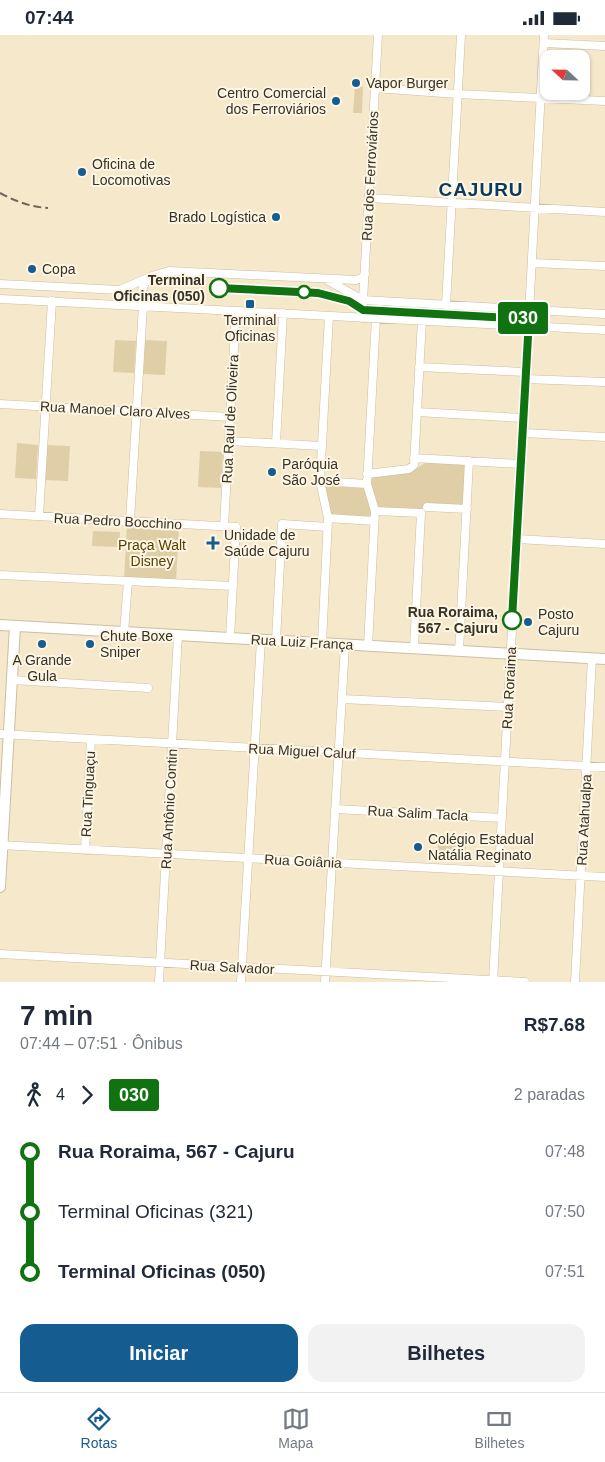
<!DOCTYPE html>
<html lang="pt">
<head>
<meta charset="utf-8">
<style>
	body { margin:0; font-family:Arial,sans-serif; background:#f2f2f3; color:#1f2937; height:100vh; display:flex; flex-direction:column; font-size:19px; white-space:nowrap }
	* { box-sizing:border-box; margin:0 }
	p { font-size:16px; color:#747a83 }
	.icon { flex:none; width:28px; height:28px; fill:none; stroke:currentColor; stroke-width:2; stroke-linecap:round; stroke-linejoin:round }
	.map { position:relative; height:947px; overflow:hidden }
	.sheet { display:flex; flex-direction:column; background:#fff; flex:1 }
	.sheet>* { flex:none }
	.badge { padding:0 10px; border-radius:4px; font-size:18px; line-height:32px }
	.needle { width:32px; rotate:292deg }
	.controls { position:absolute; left:540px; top:15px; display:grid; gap:10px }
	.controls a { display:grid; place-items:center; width:50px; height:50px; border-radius:10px; background:#fff; box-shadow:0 1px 4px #0004; font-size:25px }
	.map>.badge { position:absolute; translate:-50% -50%; box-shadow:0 0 0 2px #fff }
	.legs { display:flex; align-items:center; gap:8px; height:55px; padding:0 20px; font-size:16px }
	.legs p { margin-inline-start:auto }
	.headline { display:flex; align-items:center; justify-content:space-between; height:85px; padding:0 20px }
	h1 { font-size:28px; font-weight:700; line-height:38px }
	.button { display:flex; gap:10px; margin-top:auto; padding:10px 20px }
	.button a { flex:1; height:58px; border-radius:15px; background:#155c90; color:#fff; font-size:20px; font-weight:700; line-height:58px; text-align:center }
	.button a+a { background:#f2f2f3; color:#1f2937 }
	ul { padding:0 20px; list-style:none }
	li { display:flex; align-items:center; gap:18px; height:60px; font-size:19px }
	li i { display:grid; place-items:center; width:8px; height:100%; margin:0 6px; background:currentColor }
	li i::after { content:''; width:12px; height:12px; margin:-6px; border:4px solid; border-radius:50%; background:#fff }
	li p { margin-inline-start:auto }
	li:first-child i { background:linear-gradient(#0000 50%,currentColor 0) }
	li:last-child i { background:linear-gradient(currentColor 50%,#0000 0) }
	.status { display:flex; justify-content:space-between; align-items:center; height:35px; padding:0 25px; background:#fff; direction:ltr }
	.status svg { height:14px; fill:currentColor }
	.dock { display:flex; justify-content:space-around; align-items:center; height:70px; border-top:1px solid #e0e1e3; background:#fff; font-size:14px; color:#747a83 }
	.dock a { display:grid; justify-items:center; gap:2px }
	.dock .current { color:#155c90 }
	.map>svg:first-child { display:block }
</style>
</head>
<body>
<div class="status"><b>07:44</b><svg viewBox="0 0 49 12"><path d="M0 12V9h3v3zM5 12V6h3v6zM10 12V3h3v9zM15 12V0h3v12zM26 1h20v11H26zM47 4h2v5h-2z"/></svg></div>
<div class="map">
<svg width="605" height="947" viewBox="0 0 605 947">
	<rect width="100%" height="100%" fill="#f6e8cb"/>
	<path fill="#e0cea6" d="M 355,51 L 363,52 L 362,78 L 353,78 Z
		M 115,305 L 136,306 L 134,338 L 113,337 Z
		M 145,305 L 167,306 L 165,340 L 143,339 Z
		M 17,408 L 38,410 L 36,444 L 15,443 Z
		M 47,410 L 70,411 L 68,446 L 45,445 Z
		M 200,416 L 223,417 L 221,453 L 198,452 Z
		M 427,427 L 465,429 L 463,471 L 426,470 L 421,475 L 377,473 L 370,449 L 370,442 L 410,437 Z
		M 324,451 L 364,453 L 371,477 L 371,482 L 331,480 Z
		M 127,489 L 179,492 L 176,547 L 124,545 Z
		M 93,496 L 120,497 L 119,512 L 92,511 Z
		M 438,810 L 466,811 L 465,825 L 437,823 Z"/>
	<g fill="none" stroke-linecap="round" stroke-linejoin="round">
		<defs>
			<path id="minor" d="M 544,8 L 605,11
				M 375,53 L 457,59 L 605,66
				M 369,163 L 605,177
				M 532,228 L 605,231
				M 327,245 L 363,265 L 605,279
				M 0,249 L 120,255 L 152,241 L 169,236 L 356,245 L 362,243 L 365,239
				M 0,264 L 605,295
				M 446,270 L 461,0
				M 362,283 L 378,0
				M 419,332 L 526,337
				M 525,344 L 605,347
				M 0,369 L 230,382
				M 417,377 L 523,383
				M 523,398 L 605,402
				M 229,406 L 322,411
				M 276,408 L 283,278
				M 414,423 L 521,429
				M 367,439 L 409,434 L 414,430 L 422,285
				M 320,446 L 367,449
				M 427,472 L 467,474
				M 375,476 L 421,478 L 414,613
				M 0,479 L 236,492 L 230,603
				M 39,481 L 52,266
				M 328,483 L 374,486
				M 130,486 L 143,271 C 141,260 141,252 148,244
				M 224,491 L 236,276
				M 517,504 L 605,509
				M 0,540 L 233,551
				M 124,597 L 128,546
				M 276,606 L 282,489 L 328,492
				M 322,608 L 328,483 L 320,446 L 329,281
				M 368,611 L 375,476 L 367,449 L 376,283
				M 459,616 L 469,426
				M 12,645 L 148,653
				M 342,664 L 508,672
				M 0,699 L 605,732
				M 335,774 L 502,783
				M 0,810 L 605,842
				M 85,815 L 91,704
				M 0,919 L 525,947
				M 159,947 L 178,600
				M 241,947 L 261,605
				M 325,947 L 345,610
				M 493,947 L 544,0
				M 575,947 L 592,623"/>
			<path id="major" d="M 0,590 L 605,624
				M 0,852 L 15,591"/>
		</defs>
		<use href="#minor" stroke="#cbbea2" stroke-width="9"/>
		<use href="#major" stroke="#cbbea2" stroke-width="12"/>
		<use href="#minor" stroke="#fff" stroke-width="8"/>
		<use href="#major" stroke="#fff" stroke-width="10"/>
		<path stroke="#6e6656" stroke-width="2" stroke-dasharray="8 4" stroke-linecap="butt" d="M 0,158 C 15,166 30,172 48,173"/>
	</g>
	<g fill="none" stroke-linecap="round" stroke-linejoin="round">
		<defs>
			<path id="line-1" d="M 219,253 L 318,258 L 349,266 L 363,275 L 529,284 L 512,585"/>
		</defs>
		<use href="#line-1" stroke="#fff" stroke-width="11"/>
		<use href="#line-1" stroke="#107210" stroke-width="8"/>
	</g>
	<g fill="#155c90" stroke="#fef6e4" stroke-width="2">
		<circle cx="356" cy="48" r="5"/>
		<circle cx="336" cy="66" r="5"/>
		<circle cx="82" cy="137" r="5"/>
		<circle cx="276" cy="182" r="5"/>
		<circle cx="32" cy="234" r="5"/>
		<rect x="245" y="264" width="10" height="10" rx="2.5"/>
		<circle cx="272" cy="437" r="5"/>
		<path d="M210.5 500.5h5v5h5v5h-5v5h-5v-5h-5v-5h5z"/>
		<circle cx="528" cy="587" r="5"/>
		<circle cx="42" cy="609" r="5"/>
		<circle cx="90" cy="609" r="5"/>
		<circle cx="418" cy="812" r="5"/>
	</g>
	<g fill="#fff" stroke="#107210" stroke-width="2.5">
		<circle cx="219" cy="253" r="9"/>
		<circle cx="304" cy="257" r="6"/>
		<circle cx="512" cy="585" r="9"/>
	</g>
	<g text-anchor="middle" stroke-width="4" stroke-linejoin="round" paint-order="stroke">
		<g font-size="14" fill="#373126" stroke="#fef6e4" text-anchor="start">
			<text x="366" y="53">Vapor Burger</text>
			<text x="326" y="63" text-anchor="end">Centro Comercial<tspan x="326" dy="16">dos Ferroviários</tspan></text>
			<text x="92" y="134">Oficina de<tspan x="92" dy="16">Locomotivas</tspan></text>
			<text x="266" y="187" text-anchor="end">Brado Logística</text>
			<text x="42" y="239">Copa</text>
			<text x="250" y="290" text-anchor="middle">Terminal<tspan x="250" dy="16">Oficinas</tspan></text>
			<text x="282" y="434">Paróquia<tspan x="282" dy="16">São José</tspan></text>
			<text x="224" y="505">Unidade de<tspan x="224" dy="16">Saúde Cajuru</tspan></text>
			<text x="538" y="584">Posto<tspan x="538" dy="16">Cajuru</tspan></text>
			<text x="100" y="606">Chute Boxe<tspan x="100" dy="16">Sniper</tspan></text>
			<text x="42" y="630" text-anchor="middle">A Grande<tspan x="42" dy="16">Gula</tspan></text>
			<text x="428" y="809">Colégio Estadual<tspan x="428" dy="16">Natália Reginato</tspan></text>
		</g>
		<g font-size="14" fill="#373126" stroke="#fef6e4">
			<text transform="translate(370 141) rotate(-87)" y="5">Rua dos Ferroviários</text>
			<text transform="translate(115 375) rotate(3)" y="5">Rua Manoel Claro Alves</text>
			<text transform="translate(230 384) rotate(-87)" y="5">Rua Raul de Oliveira</text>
			<text transform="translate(118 486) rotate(3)" y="5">Rua Pedro Bocchino</text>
			<text transform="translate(302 607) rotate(3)" y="5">Rua Luiz França</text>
			<text transform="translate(509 653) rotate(-87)" y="5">Rua Roraima</text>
			<text transform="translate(302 716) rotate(3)" y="5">Rua Miguel Caluf</text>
			<text transform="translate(88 759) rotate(-87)" y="5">Rua Tinguaçu</text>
			<text transform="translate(169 774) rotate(-87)" y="5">Rua Antônio Contin</text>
			<text transform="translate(418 778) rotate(3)" y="5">Rua Salim Tacla</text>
			<text transform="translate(584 785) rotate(-87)" y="5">Rua Atahualpa</text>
			<text transform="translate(303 826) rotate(3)" y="5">Rua Goiânia</text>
			<text transform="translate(232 932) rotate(3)" y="5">Rua Salvador</text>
		</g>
		<g font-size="14" font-weight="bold" fill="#373126" stroke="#fef6e4" text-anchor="end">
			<text x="205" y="250">Terminal<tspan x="205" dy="16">Oficinas (050)</tspan></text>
			<text x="498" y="582">Rua Roraima,<tspan x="498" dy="16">567 - Cajuru</tspan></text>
		</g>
		<g font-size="14" fill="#564002" stroke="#fef6e4">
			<text x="152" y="515">Praça Walt<tspan x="152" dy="16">Disney</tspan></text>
		</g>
		<g font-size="19" font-weight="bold" letter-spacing="1" fill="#0b3c60" stroke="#fef6e4">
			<text x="481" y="161">CAJURU</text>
		</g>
	</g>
</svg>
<div class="controls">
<a><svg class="needle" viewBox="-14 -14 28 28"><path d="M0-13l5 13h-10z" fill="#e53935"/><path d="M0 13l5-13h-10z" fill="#747a83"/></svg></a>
</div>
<b class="badge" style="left:523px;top:283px;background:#107210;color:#fff">030</b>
</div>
<section class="sheet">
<div class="headline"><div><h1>7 min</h1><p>07:44 – 07:51 · Ônibus</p></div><b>R$7.68</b></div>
<div class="legs"><svg class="icon" aria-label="walk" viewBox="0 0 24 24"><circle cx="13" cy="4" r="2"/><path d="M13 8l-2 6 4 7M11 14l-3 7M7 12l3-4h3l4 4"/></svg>4<svg class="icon" aria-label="forward" viewBox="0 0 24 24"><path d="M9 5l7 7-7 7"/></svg><b class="badge" style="background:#107210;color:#fff">030</b><p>2 paradas</p></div>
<ul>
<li><i style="color:#107210"></i><b>Rua Roraima, 567 - Cajuru</b><p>07:48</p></li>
<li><i style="color:#107210"></i><span>Terminal Oficinas (321)</span><p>07:50</p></li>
<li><i style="color:#107210"></i><b>Terminal Oficinas (050)</b><p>07:51</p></li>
</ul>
<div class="button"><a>Iniciar</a><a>Bilhetes</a></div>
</section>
<nav class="dock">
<a class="current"><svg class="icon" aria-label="directions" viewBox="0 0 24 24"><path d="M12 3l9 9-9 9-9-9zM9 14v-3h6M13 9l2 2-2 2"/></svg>Rotas</a>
<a><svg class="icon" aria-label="map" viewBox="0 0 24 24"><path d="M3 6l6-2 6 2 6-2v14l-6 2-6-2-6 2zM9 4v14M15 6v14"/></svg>Mapa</a>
<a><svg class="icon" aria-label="tickets" viewBox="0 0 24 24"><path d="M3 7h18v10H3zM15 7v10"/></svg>Bilhetes</a>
</nav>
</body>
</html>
